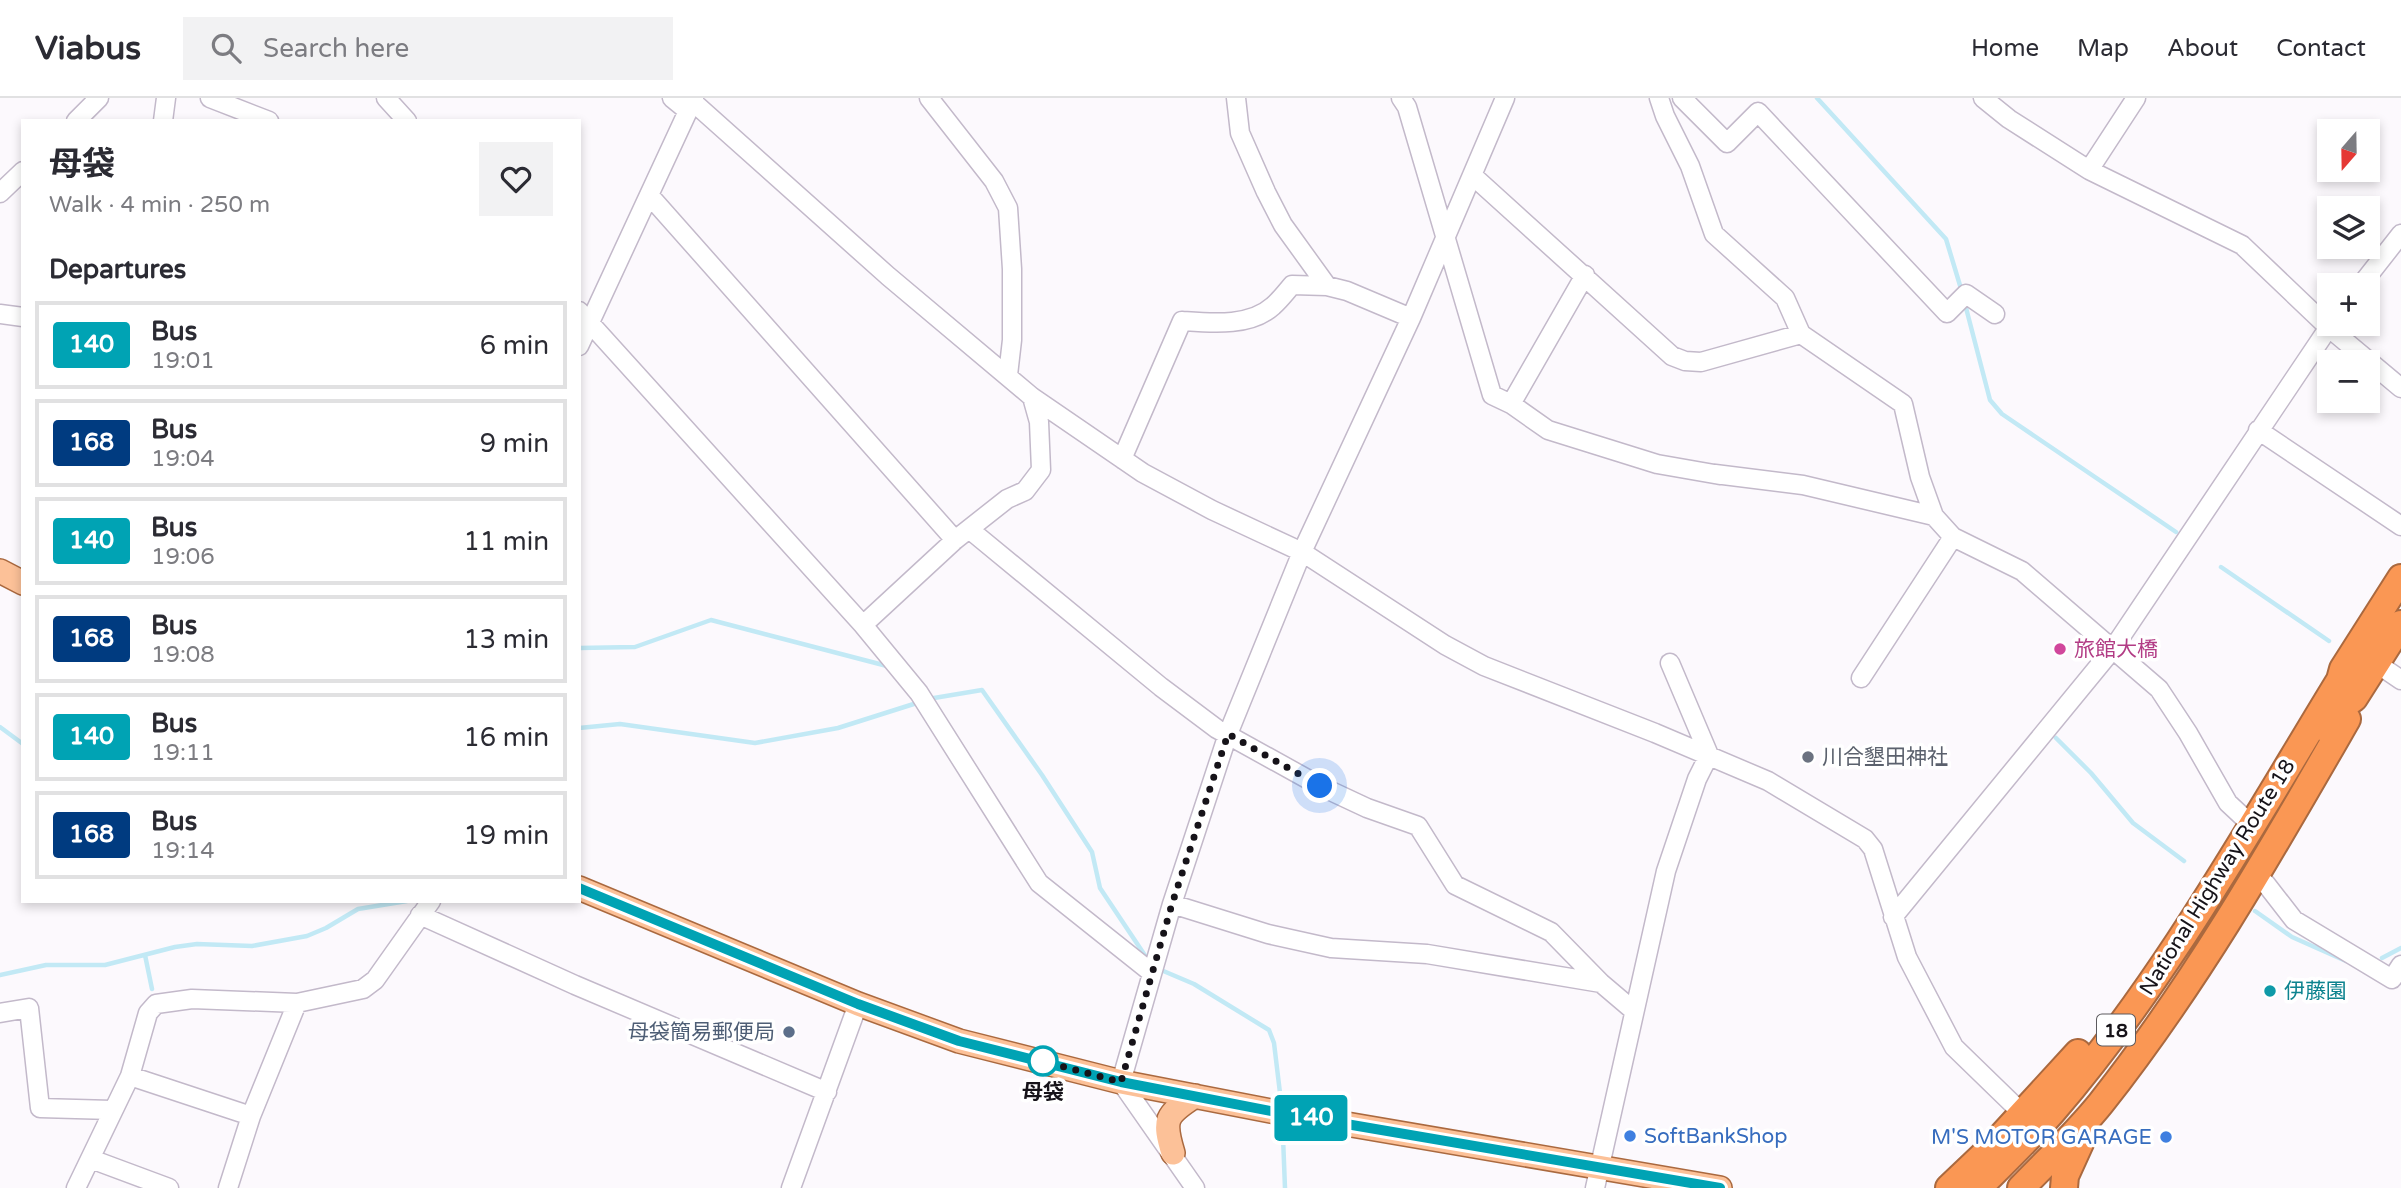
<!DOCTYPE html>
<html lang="en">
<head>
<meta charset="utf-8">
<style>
	body { margin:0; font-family:"Varela Round","Noto Sans JP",sans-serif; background:#f2f2f3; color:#2b2b33; height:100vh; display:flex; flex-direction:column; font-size:26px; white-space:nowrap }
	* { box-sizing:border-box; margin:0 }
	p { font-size:23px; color:#7c7c81 }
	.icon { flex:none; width:38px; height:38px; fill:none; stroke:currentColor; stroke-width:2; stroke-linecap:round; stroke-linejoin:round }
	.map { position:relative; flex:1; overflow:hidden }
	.side { position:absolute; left:21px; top:21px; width:560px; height:784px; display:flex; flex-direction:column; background:#fff; border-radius:0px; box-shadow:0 4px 10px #0003 }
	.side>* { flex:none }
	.badge { padding:0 14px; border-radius:5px; font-size:24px; line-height:46px }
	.needle { width:46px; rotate:200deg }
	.fabs { position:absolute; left:2317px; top:21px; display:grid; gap:14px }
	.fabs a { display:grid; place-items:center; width:63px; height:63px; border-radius:0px; background:#fff; box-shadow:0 4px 10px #0003; font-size:35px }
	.you { position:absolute; width:35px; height:35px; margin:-18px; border:5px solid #fff; border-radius:50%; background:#1a73e8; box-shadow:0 0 0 10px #1a73e833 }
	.map>.badge { position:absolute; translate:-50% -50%; box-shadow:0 0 0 4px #fff }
	h2 { padding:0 28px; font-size:26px; line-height:63px }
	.round { display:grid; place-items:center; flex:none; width:74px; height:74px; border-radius:0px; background:#f2f2f3 }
	.head { display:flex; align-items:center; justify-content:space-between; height:119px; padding:0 28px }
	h1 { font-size:33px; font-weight:700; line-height:52px }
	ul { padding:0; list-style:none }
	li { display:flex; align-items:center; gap:21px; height:88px; margin:0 14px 10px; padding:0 14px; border:4px solid #e1e1e2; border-radius:0px }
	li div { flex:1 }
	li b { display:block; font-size:26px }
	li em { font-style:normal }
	li .badge { min-width:77px; font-weight:700; text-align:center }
	header { display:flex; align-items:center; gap:42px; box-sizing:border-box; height:98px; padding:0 35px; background:#fff; border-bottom:2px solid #e1e1e2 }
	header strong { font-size:33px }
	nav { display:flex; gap:38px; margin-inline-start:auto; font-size:24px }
	.search { width:490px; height:63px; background:#f2f2f3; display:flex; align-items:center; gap:18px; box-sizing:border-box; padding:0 24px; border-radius:0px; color:#7c7c81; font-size:26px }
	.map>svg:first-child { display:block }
</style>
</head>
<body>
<header>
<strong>Viabus</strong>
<div class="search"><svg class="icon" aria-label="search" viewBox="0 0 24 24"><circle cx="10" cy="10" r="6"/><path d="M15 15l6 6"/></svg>Search here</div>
<nav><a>Home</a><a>Map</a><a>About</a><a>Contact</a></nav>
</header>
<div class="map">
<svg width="2401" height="1090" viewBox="0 0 2401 1090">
	<rect width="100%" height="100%" fill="#fcf9fd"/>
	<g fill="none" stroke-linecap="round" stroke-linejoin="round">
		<path stroke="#c2e9f5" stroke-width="4.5" d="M 1817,0 L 1946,141 L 1962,194
			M 1965,206 L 1990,302 L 2002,316 L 2176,434
			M 2221,469 L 2329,543
			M 579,550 L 635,549 L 711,522 L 887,568
			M 928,601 L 982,592 L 1042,677 L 1092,754 L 1100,790 L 1146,859
			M 0,629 L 23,646
			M 579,630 L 620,626 L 755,645 L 838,630 L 920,604
			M 2056,640 L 2091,675 L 2133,725 L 2184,763
			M 2255,813 L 2292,839 L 2346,863
			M 145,857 L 152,891
			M 2382,860 L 2401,850
			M 1161,872 L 1194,886 L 1269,932 L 1274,945 L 1280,995
			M 0,877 L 46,867 L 105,867 L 175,849 L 197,846 L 252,848 L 307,838 L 326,830 L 358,811 L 407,803
			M 1283,1039 L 1285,1090"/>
		<defs>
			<path id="minor" d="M 210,0 L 269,23
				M 386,0 L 407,23
				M 672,0 L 688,13
				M 929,0 L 994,83 L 1008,110 L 1012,171 L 1012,242 L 1008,277
				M 1236,0 L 1240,35 L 1266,94 L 1283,127 L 1327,188 L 1347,193 L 1411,220
				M 1401,0 L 1407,9 L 1492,297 L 1511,306 L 1548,332 L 1657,366 L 1720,377 L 1715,376 L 1803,387 L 1934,418
				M 1659,0 L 1665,18 L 1690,68 L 1714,136 L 1785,200 L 1801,236 L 1903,306 L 1920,379 L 1934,418 L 1953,439 L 2022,473 L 2159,591 L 2188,635 L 2228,705 L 2243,719
				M 1682,0 L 1727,45 L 1758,14 L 1947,215 L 1966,196 L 1995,216
				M 1983,0 L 2009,21 L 2089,72 L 2242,147 L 2328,229 L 2401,290
				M 692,3 L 888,178 L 1032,299 L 1143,375 L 1212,412 L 1302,454 L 1445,547 L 1484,568 L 1655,635 L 1768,683 L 1865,741 L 1873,751 L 1907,859 L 1954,949 L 2023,1016
				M 76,23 L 99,0
				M 163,23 L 166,0
				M 2089,72 L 2136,0
				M 1472,77 L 1672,258 L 1685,263 L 1701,264 L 1801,236
				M 0,95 L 23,73
				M 649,97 L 955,442
				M 2361,187 L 2401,136
				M 579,213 L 863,527 L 919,595 L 1039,785 L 1152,875
				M 0,216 L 23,219
				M 579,248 L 694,0
				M 1511,306 L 1585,177
				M 2258,332 L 2401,428
				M 1122,361 L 1182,223 C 1211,225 1250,229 1273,208 C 1280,202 1286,194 1292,187 L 1327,188
				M 969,431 L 1161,589 L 1217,631 L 1320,688 L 1367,710 L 1418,728 L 1455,787 L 1551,834 L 1601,885 L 1634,913
				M 863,527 L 955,442 L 1007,401 L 1025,393 L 1041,372 L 1039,324 L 1032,299
				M 2376,565 L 2401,582
				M 1861,580 L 1953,439
				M 2256,778 L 2266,786 L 2294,822 L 2392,881 L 2401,867
				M 1172,806 L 1268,836 L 1331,850 L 1427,856 L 1601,885
				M 420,817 L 575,887 L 827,994
				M 1893,819 L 2112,552 L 2331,226
				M 0,915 L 29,910 L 40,1010 L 112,1012
				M 130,978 L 251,1018
				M 91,1061 L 169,1090
				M 76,1090 L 130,978 L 148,915 L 156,906 L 192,901 L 297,905 L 363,891 L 375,882 L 431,803
				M 228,1090 L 251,1018 L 297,905
				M 791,1090 L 858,906
				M 1195,1090 L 1121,984 L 1172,806 L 1228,636 L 1302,454 L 1411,220 L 1505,0
				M 1595,1090 L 1666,773 L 1697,681 L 1709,657 L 1670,565"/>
			<path id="major" d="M 0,473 L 23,485
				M 579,790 L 858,906 L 959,943 L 1121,984 L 1276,1014 L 1720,1090
				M 1173,1055 C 1163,1022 1165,1017 1195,998"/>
			<path id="highway" d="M 2329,633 L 2347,605 L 2354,600 L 2401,526
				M 1949,1090 L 1988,1053 L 2078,955
				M 1978,1090 C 2003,1065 2029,1040 2052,1014 C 2165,883 2250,729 2340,582 L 2343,571 L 2401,480
				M 2021,1090 C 2048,1062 2077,1035 2101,1005 C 2196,885 2271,753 2347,621
				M 2064,1090 L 2065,1078 L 2085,1034"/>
		</defs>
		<use href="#minor" stroke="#c3b9ca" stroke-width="21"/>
		<use href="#major" stroke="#aa693f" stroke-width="26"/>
		<use href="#highway" stroke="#aa693f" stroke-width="30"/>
		<use href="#minor" stroke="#fff" stroke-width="18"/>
		<use href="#major" stroke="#fcc198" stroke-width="23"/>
		<use href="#highway" stroke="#fa9754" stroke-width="26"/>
	</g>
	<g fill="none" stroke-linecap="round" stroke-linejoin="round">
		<defs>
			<path id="line" d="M 579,790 L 858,906 L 959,943 L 1121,984 L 1276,1014 L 1720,1090"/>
		</defs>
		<use href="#line" stroke="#fff" stroke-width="16"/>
		<use href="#line" stroke="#00a3b4" stroke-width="10"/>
		<path stroke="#161319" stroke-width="7" stroke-dasharray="0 12.6" d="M 1043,963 L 1035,961 L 1121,984 L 1172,806 L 1228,636 L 1320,688"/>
	</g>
	<circle fill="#d1479c" stroke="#fff" stroke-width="2.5" cx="2060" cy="551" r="7"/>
	<circle fill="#6b7280" stroke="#fff" stroke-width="2.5" cx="1808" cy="659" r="7"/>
	<circle fill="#0f9aa8" stroke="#fff" stroke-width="2.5" cx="2270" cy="893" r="7"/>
	<circle fill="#5c6f8a" stroke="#fff" stroke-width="2.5" cx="789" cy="934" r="7"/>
	<circle fill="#fff" stroke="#00a3b4" stroke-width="3.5" cx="1043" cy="963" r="14"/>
	<g fill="#3f7fe0" stroke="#fff" stroke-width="2.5">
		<circle cx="1630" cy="1038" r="7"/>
		<circle cx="2166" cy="1039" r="7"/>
	</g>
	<g text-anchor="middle" stroke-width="7" stroke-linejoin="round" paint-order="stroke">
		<rect fill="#fff" stroke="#5c5a5e" stroke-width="2" x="2097" y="916.5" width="38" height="31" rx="5"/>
		<g font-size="19" font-weight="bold" fill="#161319">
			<text x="2116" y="939">18</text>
		</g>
		<g font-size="21" fill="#b23c85" stroke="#fff" text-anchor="start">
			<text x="2074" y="558">旅館大橋</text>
		</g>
		<g font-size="21" fill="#5b616d" stroke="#fff" text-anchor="start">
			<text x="1822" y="666">川合墾田神社</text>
		</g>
		<g font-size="21" fill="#161319" stroke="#fff">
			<text transform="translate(2217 779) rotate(-58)" y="7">National Highway Route 18</text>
		</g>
		<g font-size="21" fill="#0d838f" stroke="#fff" text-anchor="start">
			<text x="2284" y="900">伊藤園</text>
		</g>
		<g font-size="21" fill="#4e5e75" stroke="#fff" text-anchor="end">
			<text x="775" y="941">母袋簡易郵便局</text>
		</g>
		<g font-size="21" font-weight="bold" fill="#161319" stroke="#fff">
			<text x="1043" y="1001">母袋</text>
		</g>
		<g font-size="21" fill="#366cbe" stroke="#fff" text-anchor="start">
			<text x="1644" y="1045">SoftBankShop</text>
			<text x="2152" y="1046" text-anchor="end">M'S MOTOR GARAGE</text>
		</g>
	</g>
</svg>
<div class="fabs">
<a><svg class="needle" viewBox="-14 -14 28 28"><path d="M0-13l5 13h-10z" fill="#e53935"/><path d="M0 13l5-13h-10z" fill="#7c7c81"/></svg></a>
<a><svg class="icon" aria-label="layers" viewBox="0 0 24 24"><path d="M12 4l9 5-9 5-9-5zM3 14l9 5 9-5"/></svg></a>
<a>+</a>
<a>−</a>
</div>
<div class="you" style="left:1320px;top:688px"></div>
<b class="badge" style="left:1311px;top:1020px;background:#00a3b4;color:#fff">140</b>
<section class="side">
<div class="head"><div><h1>母袋</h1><p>Walk · 4 min · 250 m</p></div><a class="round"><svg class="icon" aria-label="heart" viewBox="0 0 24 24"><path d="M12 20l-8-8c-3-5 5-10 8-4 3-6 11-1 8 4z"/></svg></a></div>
<h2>Departures</h2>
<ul>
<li><span class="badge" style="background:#00a3b4;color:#fff">140</span><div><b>Bus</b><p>19:01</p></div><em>6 min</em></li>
<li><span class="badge" style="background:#003b80;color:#fff">168</span><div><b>Bus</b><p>19:04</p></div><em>9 min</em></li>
<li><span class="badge" style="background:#00a3b4;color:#fff">140</span><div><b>Bus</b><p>19:06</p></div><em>11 min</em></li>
<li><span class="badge" style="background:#003b80;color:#fff">168</span><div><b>Bus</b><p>19:08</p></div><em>13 min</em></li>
<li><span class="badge" style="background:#00a3b4;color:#fff">140</span><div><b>Bus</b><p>19:11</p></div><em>16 min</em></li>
<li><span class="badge" style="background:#003b80;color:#fff">168</span><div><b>Bus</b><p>19:14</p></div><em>19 min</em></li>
</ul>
</section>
</div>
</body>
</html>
